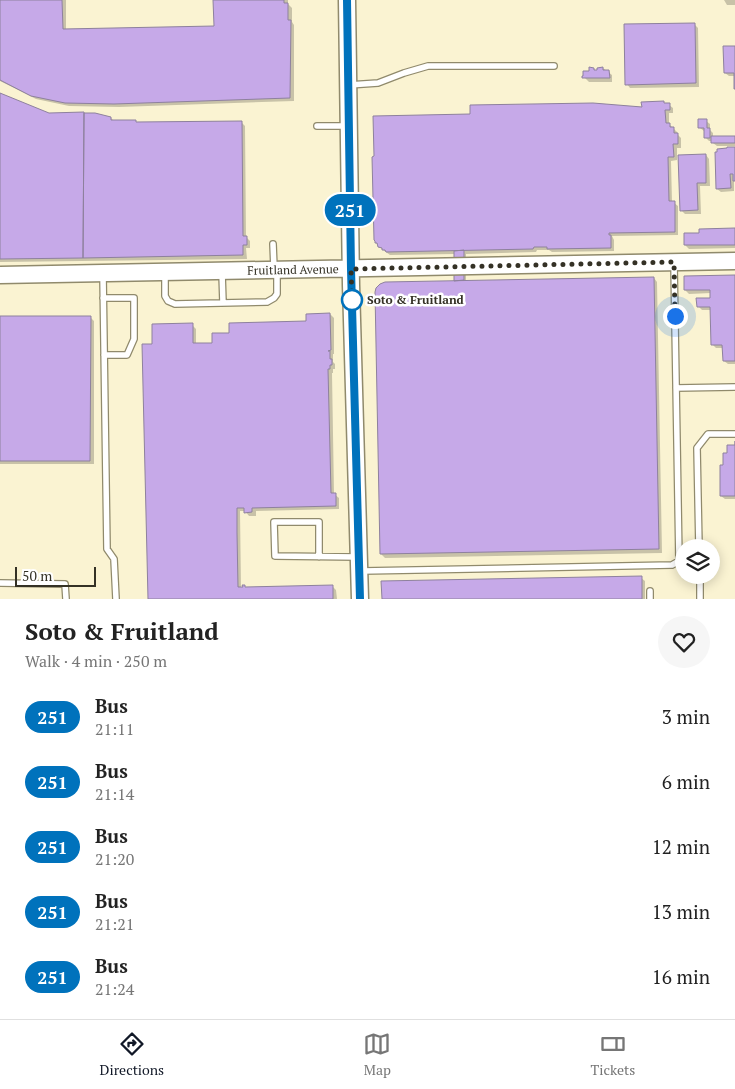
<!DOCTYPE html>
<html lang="en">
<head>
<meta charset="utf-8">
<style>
	body { margin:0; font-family:"PT Serif",serif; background:#f6f6f6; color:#222; height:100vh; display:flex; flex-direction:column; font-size:19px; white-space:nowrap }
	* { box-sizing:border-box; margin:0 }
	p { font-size:16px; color:#767676 }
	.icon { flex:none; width:28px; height:28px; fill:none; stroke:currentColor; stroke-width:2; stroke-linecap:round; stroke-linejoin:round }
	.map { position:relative; height:599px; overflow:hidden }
	.drawer { display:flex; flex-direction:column; background:#fff; flex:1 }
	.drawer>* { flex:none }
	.badge { padding:0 10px; border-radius:16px; font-size:18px; line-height:32px }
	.fabs { position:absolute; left:675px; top:539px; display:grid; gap:10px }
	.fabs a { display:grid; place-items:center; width:45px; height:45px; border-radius:50%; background:#fff; box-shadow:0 2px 12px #0003; font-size:25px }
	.scale { position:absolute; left:15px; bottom:12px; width:81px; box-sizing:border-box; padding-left:5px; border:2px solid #343125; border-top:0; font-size:14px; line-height:18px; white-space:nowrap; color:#343125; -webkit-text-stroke:4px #fff; paint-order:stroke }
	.you { position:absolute; width:25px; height:25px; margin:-12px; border:4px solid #fff; border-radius:50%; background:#1a73e8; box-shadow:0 0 0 8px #1a73e833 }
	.map>.badge { position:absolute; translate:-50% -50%; box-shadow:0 0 0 2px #fff }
	.round { display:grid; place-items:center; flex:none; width:52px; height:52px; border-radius:26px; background:#f6f6f6 }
	.overview { display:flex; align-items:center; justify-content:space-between; height:85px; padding:0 25px }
	h1 { font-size:24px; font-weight:800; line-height:38px }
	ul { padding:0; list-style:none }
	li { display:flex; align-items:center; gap:15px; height:65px; padding:0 25px }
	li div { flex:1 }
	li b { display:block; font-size:19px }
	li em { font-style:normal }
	li .badge { min-width:55px; font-weight:700; text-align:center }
	.menu { display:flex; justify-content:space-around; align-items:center; height:70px; border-top:1px solid #e0e0e0; background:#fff; font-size:14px; color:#767676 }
	.menu a { display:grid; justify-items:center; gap:2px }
	.menu .selected { color:#111827 }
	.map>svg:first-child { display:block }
</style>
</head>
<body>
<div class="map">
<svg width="735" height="599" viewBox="0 0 735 599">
	<rect width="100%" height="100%" fill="#faf3d2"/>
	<path fill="#0003" d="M 0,0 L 66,0 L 66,30 L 215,27 L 214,0 L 288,0 L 288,4 L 292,8 L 292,22 L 294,25 L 294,101 L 119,107 L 69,106 L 36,99 L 0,81 Z
		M 724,0 L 735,0 L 735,5 L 727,5 Z
		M 694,24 L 698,28 L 699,87 L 630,88 L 627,84 Z
		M 735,47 L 735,83 L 735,76 L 729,76 L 725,73 Z
		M 603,68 L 612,75 L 612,82 L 589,82 L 585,78 L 585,72 L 590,72 L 594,69 L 598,73 Z
		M 0,94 L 49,114 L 95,115 L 111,118 L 114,121 L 135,121 L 138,124 L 241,122 L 245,126 L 246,237 L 250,241 L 250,248 L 246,248 L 247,259 L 0,262 Z
		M 669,105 L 673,108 L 673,113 L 669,113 L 669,124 L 677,132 L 677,134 L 681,138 L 681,148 L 677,148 L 677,160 L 671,161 L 672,203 L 674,203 L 678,206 L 678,235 L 612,236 L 614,240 L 614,251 L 552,252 L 549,250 L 537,250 L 536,252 L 466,254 L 466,282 L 654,278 L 657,282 L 662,553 L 385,558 L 381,554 L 456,282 L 455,254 L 390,255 L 383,250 L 376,243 L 643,108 Z
		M 706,121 L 710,124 L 710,130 L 713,133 L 713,137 L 735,137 L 735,146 L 717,146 L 713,143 L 713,141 L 709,141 L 705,137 L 705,131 L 704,131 L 700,128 Z
		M 735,149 L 735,181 L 734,180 L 734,191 L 721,192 L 717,189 Z
		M 706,155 L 709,159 L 710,186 L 700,186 L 701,214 L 685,214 L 682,211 Z
		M 735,229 L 735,248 L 689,249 L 685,245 Z
		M 735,276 L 735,364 L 728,364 L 724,361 L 724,348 L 716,348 L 713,345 L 711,310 L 702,310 L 698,306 L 711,299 L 711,293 L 689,294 L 685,290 Z
		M 330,314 L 334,318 L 334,354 L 333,354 L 333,362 L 335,364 L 335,369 L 333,369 L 333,373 L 332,373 L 334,494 L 339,498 L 339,509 L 256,511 L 256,516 L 249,516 L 245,511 L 240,511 L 241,589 L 333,587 L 336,590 L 337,599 L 149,599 L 143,346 L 153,345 L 192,325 L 196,329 L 196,345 L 213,344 L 231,334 L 308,322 Z
		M 0,317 L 91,318 L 94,321 L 94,464 L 0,464 Z
		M 735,446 L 735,499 L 725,499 L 721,496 L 725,467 L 728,454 Z
		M 641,578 L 645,581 L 645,599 L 383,599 L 383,582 Z"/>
	<path fill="#c6a9e8" stroke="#8e819d" d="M 0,0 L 62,0 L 63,29 L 214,26 L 213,0 L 284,0 L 284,3 L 288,3 L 288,20 L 291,20 L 290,98 L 114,104 L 65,103 L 31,96 L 0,80 Z
		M 695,23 L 696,83 L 625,85 L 624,24 Z
		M 723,46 L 735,46 L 735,89 L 734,89 L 734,73 L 724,73 Z
		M 589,67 L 594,68 L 594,70 L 597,70 L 597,68 L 603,67 L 603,70 L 609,70 L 610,78 L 582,78 L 582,76 L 583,76 L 583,71 L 589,71 Z
		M 0,93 L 49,113 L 84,112 L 83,258 L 0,259 Z
		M 664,101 L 664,103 L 670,103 L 670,110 L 665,110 L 666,123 L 670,123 L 670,127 L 674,127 L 674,133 L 678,133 L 678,144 L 673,144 L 674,157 L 668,157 L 669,201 L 675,201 L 675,232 L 609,233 L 609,235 L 611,235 L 611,248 L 547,249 L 547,247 L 534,247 L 533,249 L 386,252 L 385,250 L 382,250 L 382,248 L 378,247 L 377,243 L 375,243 L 375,241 L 374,240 L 372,157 L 374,156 L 373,116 L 470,114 L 470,105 L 593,103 L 642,107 L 641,102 Z
		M 84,113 L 95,113 L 111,117 L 111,120 L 136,120 L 136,122 L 242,121 L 243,236 L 247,236 L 247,245 L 243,245 L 243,255 L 83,258 Z
		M 698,119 L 707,119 L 707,128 L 710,128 L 710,138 L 704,138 L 704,128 L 698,128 Z
		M 711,136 L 735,136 L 735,143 L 711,143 Z
		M 727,147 L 735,147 L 735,181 L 733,181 L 733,174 L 730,174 L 731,188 L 716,189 L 715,152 L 717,152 L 717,149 L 727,148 Z
		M 706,154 L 706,183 L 697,183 L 698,210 L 680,211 L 678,155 Z
		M 735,228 L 735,245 L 684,245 L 684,233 L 699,233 L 699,229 Z
		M 464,250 L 464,280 L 454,281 L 454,251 Z
		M 735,275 L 735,361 L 723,361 L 722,345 L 711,345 L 710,307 L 697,307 L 696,298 L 710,298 L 710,290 L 684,290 L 684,276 Z
		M 654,277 L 659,549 L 380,554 L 375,292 L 376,288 L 380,284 L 385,282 Z
		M 330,313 L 331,350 L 328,351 L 330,351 L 330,359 L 332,359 L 332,365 L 330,365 L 330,369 L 328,369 L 331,493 L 336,493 L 336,506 L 252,508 L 252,512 L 244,513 L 244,508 L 237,508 L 237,533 L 238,587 L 243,587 L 242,585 L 245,585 L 245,587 L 333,585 L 333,599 L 148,599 L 142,344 L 152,344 L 152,324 L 193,323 L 193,343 L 212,343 L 212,333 L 229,333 L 229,323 L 306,321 L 306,314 Z
		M 0,316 L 91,316 L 90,461 L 0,461 Z
		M 735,441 L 735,496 L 720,496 L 720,465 L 723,465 L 723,453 L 727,453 L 727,445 L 735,445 Z
		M 642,576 L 642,599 L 382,599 L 381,581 Z"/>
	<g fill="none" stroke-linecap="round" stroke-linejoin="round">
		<defs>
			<path id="lane" d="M 349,85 L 378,83 L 404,73 L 428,66 L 554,66
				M 317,126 L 347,126
				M 273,244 L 274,268
				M 222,273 L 223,303
				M 165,274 L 165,296 L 168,301 L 175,304 L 267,302 L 274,298 L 277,294 L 277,271
				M 103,275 L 107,549 L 114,559 L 116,599
				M 103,298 L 134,298 L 134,339 L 127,355 L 104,355
				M 676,388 L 735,387
				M 699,548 L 697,448 L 708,434 L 735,434
				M 319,557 L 319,522 L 274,522 L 275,556 L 357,557
				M 362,571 L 672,565 L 679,561 L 674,264
				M 700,575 L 700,599
				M 0,583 L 65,584 L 66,599
				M 650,591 L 650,599"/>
			<path id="secondary" d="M 347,0 L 351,285 L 360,599
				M 0,275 L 735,261"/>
		</defs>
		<use href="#lane" stroke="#908a6c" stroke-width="8"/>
		<use href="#secondary" stroke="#908a6c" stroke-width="19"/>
		<use href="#lane" stroke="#fff" stroke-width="5.5"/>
		<use href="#secondary" stroke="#fff" stroke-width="16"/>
	</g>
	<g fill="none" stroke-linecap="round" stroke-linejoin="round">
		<defs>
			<path id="line" d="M 347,0 L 351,269 L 360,599"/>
		</defs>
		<use href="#line" stroke="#fff" stroke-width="11"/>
		<use href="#line" stroke="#0072bc" stroke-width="8"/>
		<path stroke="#343125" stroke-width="5" stroke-dasharray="0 9" d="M 352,300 L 351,269 L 674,262 L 675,316"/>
	</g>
	<circle fill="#fff" stroke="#0072bc" stroke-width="2.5" cx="352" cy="300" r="10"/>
	<g text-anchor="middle" stroke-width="5" stroke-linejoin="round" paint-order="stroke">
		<g font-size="12" fill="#343125" stroke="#fff">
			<text transform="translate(293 270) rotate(-1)" y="4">Fruitland Avenue</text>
		</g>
		<g font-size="12" font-weight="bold" fill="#343125" stroke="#fff" text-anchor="start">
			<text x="367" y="304">Soto &amp; Fruitland</text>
		</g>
	</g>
</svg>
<div class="fabs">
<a><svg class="icon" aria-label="layers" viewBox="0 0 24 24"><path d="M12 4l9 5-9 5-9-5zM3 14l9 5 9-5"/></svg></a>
</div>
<div class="scale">50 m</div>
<div class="you" style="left:675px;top:316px"></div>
<b class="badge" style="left:350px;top:210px;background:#0072bc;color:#fff">251</b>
</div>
<section class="drawer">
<div class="overview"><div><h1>Soto &amp; Fruitland</h1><p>Walk · 4 min · 250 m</p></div><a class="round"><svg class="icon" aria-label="heart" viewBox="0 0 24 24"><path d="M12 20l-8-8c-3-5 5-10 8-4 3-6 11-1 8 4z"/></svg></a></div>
<ul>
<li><span class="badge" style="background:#0072bc;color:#fff">251</span><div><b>Bus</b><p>21:11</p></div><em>3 min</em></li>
<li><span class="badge" style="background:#0072bc;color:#fff">251</span><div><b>Bus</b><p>21:14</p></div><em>6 min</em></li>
<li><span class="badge" style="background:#0072bc;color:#fff">251</span><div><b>Bus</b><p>21:20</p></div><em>12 min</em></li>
<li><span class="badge" style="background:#0072bc;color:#fff">251</span><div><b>Bus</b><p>21:21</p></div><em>13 min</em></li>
<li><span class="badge" style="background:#0072bc;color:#fff">251</span><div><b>Bus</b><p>21:24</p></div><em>16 min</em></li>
</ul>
</section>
<nav class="menu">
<a class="selected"><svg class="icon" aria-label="directions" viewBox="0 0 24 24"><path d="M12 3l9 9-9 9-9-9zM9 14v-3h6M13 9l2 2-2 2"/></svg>Directions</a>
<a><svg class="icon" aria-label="map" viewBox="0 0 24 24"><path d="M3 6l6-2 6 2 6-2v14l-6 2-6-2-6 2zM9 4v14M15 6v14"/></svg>Map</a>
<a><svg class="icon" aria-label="tickets" viewBox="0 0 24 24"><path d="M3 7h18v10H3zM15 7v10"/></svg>Tickets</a>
</nav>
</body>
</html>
